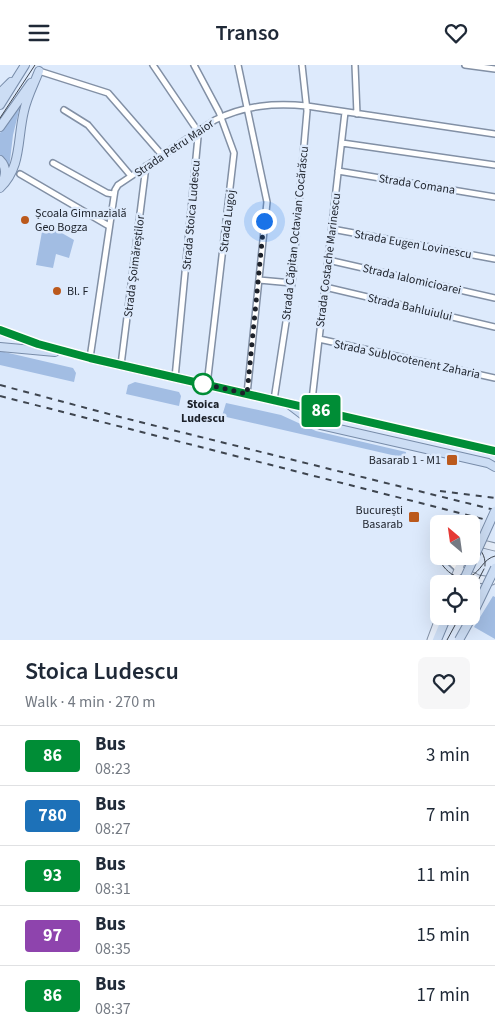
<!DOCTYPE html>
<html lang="en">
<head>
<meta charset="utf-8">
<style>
	body { margin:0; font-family:"Source Sans 3",sans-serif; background:#f6f6f7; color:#1f2937; height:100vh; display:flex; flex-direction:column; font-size:19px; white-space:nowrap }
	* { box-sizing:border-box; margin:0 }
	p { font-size:16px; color:#747a83 }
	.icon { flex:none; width:28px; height:28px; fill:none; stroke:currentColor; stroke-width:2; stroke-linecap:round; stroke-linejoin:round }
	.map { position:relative; height:575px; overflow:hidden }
	.sheet { display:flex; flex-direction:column; background:#fff; flex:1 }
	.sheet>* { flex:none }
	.badge { padding:0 10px; border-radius:4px; font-size:18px; line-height:32px }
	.needle { width:32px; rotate:331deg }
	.buttons { position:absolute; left:430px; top:450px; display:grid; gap:10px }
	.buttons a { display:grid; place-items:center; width:50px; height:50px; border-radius:8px; background:#fff; box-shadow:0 5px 20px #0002; font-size:25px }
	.you { position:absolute; width:25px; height:25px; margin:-12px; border:4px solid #fff; border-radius:50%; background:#1a73e8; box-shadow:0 0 0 8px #1a73e833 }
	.map>.badge { position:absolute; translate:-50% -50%; box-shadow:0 0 0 2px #fff }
	.round { display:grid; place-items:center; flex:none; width:52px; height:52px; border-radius:8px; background:#f6f6f7 }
	.summary { display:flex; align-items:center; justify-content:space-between; height:85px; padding:0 25px }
	h1 { font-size:24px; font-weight:600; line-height:38px }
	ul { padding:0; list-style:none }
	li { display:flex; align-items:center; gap:15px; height:60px; padding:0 25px; border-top:1px solid #e0e1e3 }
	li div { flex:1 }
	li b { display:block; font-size:19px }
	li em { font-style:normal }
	li .badge { min-width:55px; font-weight:700; text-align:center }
	header { display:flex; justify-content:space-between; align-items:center; height:65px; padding:0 25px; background:#fff; font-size:22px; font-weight:600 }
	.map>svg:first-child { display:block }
</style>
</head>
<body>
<header><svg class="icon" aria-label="menu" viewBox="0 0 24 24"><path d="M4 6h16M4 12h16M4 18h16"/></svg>Transo<svg class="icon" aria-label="heart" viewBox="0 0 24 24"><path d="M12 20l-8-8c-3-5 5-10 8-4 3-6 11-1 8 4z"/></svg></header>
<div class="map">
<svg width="495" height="575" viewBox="0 0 495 575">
	<rect width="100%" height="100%" fill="#ddeafc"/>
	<path fill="#a2bde3" d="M 21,37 L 13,70 L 9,104 L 0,92 L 0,68 Z
		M 43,161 L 60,164 L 60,167 L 74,175 L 69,193 L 56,189 L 53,203 L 36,200 Z
		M 0,286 L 73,303 L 76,308 L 74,317 L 0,300 Z
		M 135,317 L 179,327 L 181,331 L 179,341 L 126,329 L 128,320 Z
		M 226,338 L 281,350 L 316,366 L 406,387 L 405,393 L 222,351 Z
		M 493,531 L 495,532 L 495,574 L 474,562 Z"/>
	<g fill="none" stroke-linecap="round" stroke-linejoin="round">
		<defs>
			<path id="minor" d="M 153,0 L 195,62 L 198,72 L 175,313
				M 194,0 L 219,47 L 234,88 L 207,320
				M 238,0 L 267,137 L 247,329
				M 355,0 L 357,49
				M 465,0 L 495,4
				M 39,6 L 108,28 L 162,90
				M 64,45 L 88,60 L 131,111
				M 342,78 L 495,100
				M 53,98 L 107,128 L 113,129
				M 338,106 L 495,132
				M 20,109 L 109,161
				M 332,164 L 495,194
				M 328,195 L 495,233
				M 259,215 L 292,218
				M 325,222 L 495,262
				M 319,274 L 495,313
				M 90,293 L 115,125 L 118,120 L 215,55 C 245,40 275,38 307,41 L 495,69
				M 121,300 L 146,101
				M 274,335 L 292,218 L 307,46 L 302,0
				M 311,344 L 345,47
				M 471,475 L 482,478
				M 444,491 L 458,504"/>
			<path id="secondary" d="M 471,483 L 483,479 L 495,482
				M 458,504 L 478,514 L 492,516
				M 452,519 L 464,491
				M 431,575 L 440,551"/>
			<path id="primary" d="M 0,28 L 11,17
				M 0,40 L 25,0
				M 0,62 L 31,18
				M 0,95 C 7,102 6,110 2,118
				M 0,123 C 22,102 17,74 24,46 C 27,32 34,19 39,6
				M 0,265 L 38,279 L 90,293 L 495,386
				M 0,282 L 55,287
				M 290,340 L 311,356 L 321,360 L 488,398 L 495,402
				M 437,575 L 447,551"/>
		</defs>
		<use href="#minor" stroke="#8290a5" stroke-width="8"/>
		<use href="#secondary" stroke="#8290a5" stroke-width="9"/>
		<use href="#primary" stroke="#788ca9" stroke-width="10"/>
		<use href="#minor" stroke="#fff" stroke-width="5"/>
		<use href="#secondary" stroke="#e6eefa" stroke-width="7"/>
		<use href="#primary" stroke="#ccddf4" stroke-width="8"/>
		<path stroke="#3e454f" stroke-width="1" d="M 0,53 L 35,0
			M 439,476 C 430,495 455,520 471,511 C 481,506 483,494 495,491
			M 471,477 C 480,483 486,490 485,501
			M 471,529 L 484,504
			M 447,575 L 460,551"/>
		<path stroke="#3e454f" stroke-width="2" stroke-dasharray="6 6" stroke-linecap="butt" d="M 0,320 L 120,352 L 495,445
			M 0,331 L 495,457
			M 440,426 L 495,433"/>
		<defs>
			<path id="primary-bridge" d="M 462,519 L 495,446
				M 459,575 L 469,557 L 495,503"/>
		</defs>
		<use href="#primary-bridge" stroke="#788ca9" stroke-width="10" stroke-linecap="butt"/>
		<use href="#primary-bridge" stroke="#ccddf4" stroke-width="8"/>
	</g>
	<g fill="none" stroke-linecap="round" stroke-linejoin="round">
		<defs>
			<path id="line" d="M 0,265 L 38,279 L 90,293 L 495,386"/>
		</defs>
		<use href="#line" stroke="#fff" stroke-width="11"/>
		<use href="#line" stroke="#008d36" stroke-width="8"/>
		<path stroke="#1c212a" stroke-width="5" stroke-dasharray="0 9" d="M 203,319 L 201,318 L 247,329 L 264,156"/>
	</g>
	<g fill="#bb591c" stroke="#ddeafc" stroke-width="2">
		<circle cx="25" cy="155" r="5"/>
		<circle cx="57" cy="226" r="5"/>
		<rect x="446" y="389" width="12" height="12" rx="2.5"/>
		<rect x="408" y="446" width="12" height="12" rx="2.5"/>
	</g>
	<circle fill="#fff" stroke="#008d36" stroke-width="2.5" cx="203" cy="319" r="10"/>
	<g text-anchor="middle" stroke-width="5" stroke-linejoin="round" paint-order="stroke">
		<g font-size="12" fill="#1c212a" stroke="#ddeafc">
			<text transform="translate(174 83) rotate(-34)" y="4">Strada Petru Maior</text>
			<text transform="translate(417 119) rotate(9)" y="4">Strada Comana</text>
			<text transform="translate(191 150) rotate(-85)" y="4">Strada Stoica Ludescu</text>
			<text transform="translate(227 156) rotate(-83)" y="4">Strada Lugoj</text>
			<text transform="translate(295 168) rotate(-84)" y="4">Strada Căpitan Octavian Cocărăscu</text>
			<text transform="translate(413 179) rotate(10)" y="4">Strada Eugen Lovinescu</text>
			<text transform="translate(328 195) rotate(-83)" y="4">Strada Costache Marinescu</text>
			<text transform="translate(134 201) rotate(-83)" y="4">Strada Șoimăreștilor</text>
			<text transform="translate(412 214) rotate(13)" y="4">Strada Ialomicioarei</text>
			<text transform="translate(410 242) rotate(13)" y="4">Strada Bahluiului</text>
			<text transform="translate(407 294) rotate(12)" y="4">Strada Sublocotenent Zaharia</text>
		</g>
		<g font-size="12" fill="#1c212a" stroke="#ddeafc" text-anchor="start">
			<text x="35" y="152">Școala Gimnazială<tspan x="35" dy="14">Geo Bogza</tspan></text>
			<text x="67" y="230">Bl. F</text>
			<text x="441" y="399" text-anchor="end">Basarab 1 - M1</text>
			<text x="403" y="449" text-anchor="end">București<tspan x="403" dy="14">Basarab</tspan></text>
		</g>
		<g font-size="12" font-weight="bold" fill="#1c212a" stroke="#ddeafc">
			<text x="203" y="343">Stoica<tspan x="203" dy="14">Ludescu</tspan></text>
		</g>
	</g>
</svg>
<div class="buttons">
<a><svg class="needle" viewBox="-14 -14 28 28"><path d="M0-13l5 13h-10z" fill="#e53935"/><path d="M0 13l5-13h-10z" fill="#747a83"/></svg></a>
<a><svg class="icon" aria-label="locate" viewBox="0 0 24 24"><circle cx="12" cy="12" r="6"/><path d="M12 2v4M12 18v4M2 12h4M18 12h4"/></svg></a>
</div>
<div class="you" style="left:264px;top:156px"></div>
<b class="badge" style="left:321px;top:346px;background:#008d36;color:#fff">86</b>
</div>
<section class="sheet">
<div class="summary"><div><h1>Stoica Ludescu</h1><p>Walk · 4 min · 270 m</p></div><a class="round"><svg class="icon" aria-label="heart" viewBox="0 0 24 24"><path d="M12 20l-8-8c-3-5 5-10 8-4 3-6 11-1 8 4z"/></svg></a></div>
<ul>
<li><span class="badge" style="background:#008d36;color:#fff">86</span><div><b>Bus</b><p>08:23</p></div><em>3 min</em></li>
<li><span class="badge" style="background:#1d71b8;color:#fff">780</span><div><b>Bus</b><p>08:27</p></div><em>7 min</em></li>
<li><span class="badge" style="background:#008d36;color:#fff">93</span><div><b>Bus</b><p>08:31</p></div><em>11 min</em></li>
<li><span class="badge" style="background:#8e44ad;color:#fff">97</span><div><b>Bus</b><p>08:35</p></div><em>15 min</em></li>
<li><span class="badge" style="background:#008d36;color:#fff">86</span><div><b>Bus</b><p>08:37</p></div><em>17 min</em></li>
</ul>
</section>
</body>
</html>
